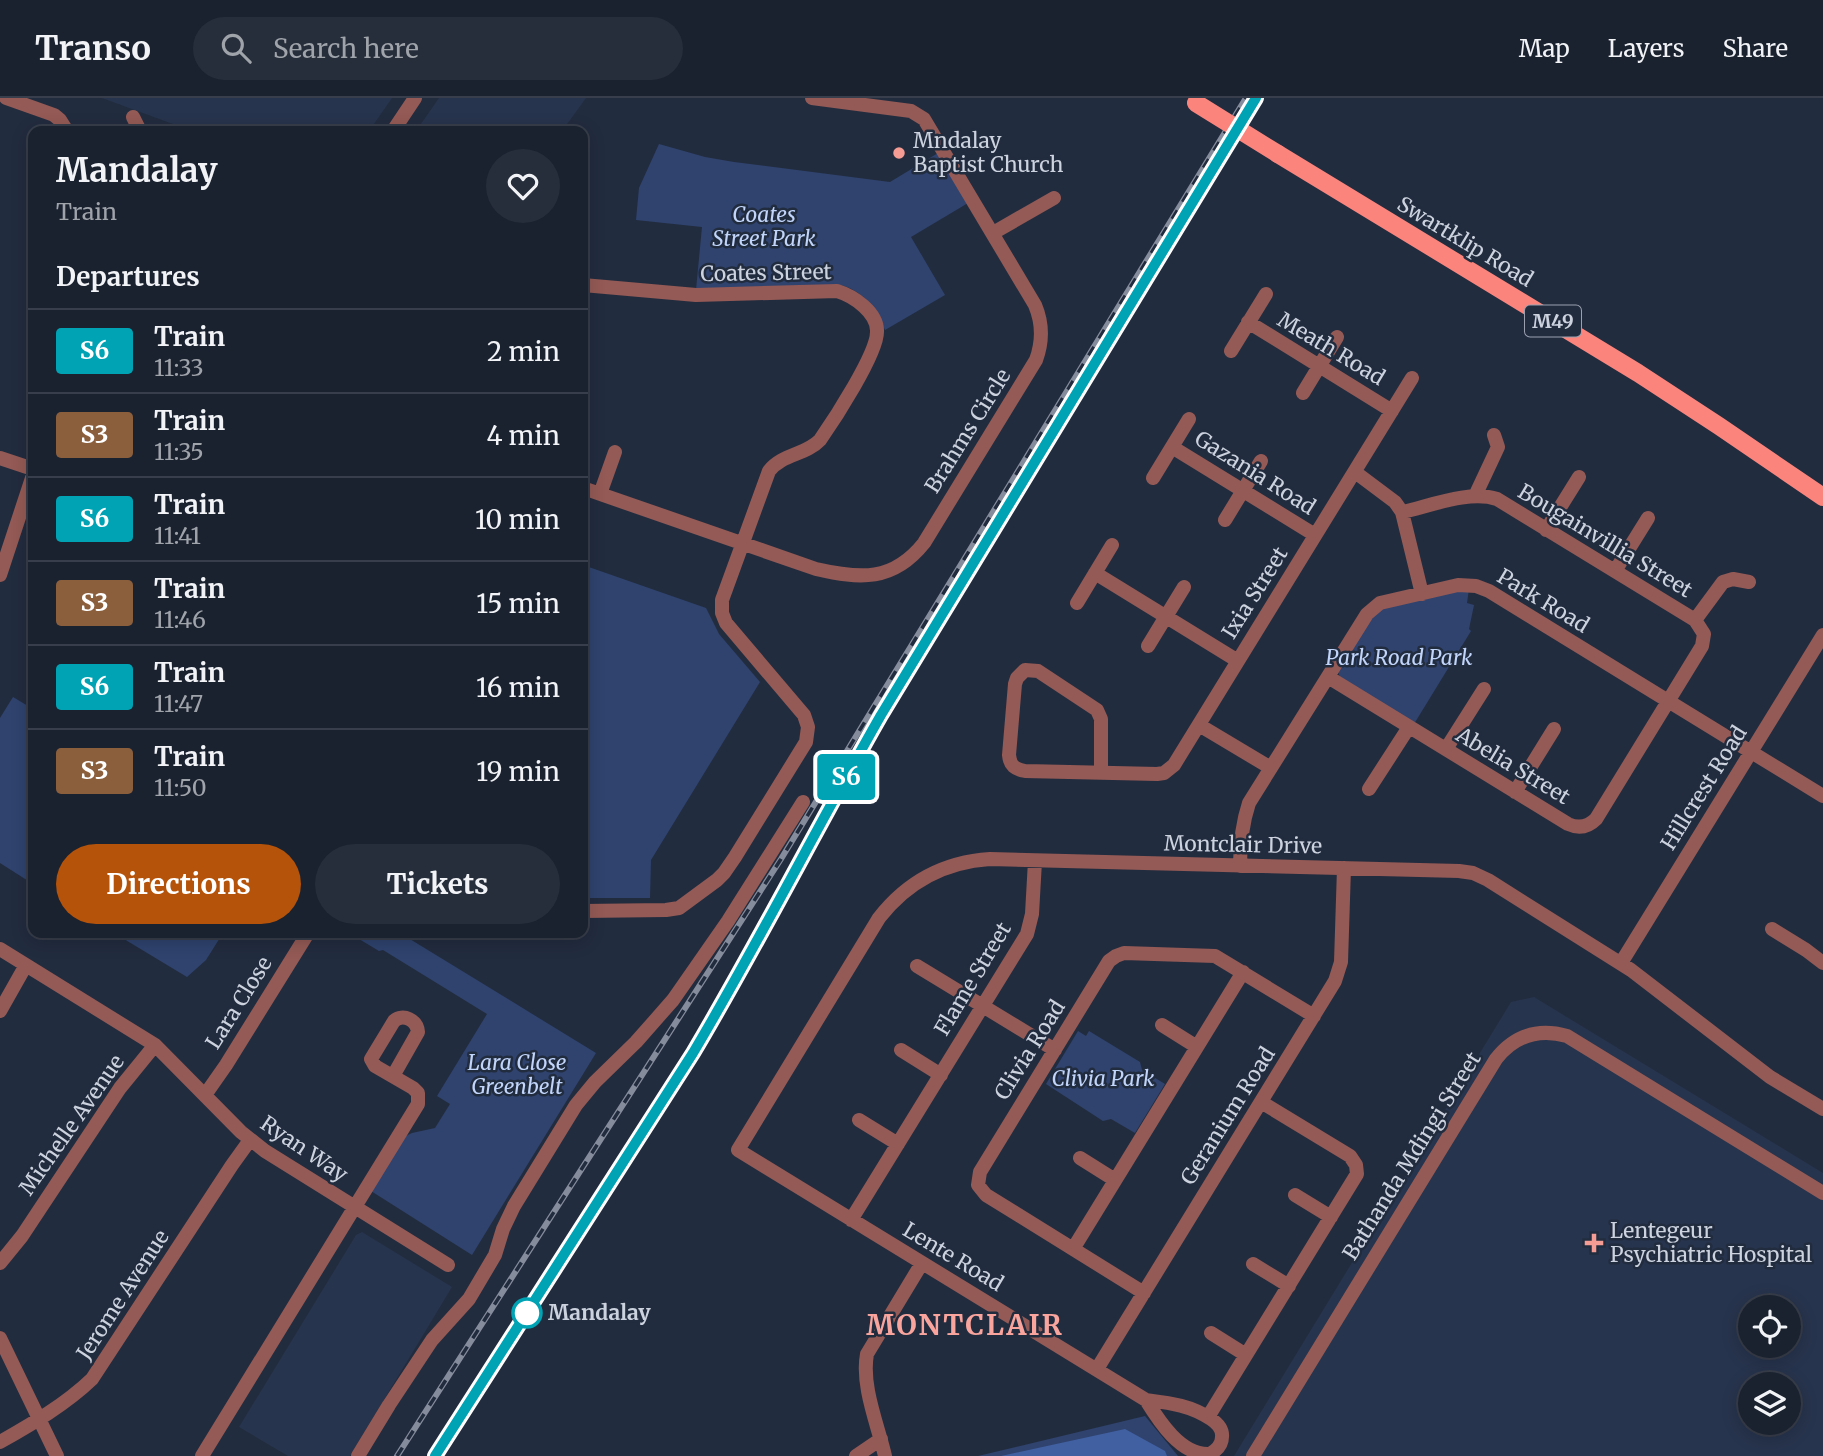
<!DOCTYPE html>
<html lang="en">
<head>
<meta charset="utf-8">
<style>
	body { margin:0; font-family:Merriweather,serif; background:#272e3b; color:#f1f3f6; height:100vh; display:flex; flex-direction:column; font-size:26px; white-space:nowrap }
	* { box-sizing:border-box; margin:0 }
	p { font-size:23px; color:#9fa3aa }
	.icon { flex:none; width:38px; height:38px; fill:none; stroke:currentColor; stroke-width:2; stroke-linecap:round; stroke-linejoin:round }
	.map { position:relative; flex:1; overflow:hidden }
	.side { position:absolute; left:28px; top:28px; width:560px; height:812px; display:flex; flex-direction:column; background:#1a212f; border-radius:14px; box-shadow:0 4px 18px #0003,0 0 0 2px #383e4b }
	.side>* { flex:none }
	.badge { padding:0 14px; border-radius:5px; font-size:24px; line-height:46px }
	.tools { position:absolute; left:1738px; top:1197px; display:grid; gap:14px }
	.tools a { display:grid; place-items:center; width:63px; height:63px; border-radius:50%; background:#1a212f; box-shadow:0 4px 18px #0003,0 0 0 2px #383e4b; font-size:35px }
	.map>.badge { position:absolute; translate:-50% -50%; box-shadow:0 0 0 4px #fff }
	h2 { padding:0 28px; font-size:26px; line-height:63px }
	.round { display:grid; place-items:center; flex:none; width:74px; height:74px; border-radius:37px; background:#272e3b }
	.headline { display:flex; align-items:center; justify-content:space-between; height:119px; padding:0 28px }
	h1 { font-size:33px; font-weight:700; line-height:52px }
	.action { display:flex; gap:14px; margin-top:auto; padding:14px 28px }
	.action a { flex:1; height:80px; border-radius:42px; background:#b45309; color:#fff; font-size:28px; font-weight:700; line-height:80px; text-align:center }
	.action a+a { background:#272e3b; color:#f1f3f6 }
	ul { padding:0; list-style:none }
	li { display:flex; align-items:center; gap:21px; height:84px; padding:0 28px; border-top:2px solid #383e4b }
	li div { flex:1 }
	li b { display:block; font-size:26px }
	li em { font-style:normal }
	li .badge { min-width:77px; font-weight:700; text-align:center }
	header { display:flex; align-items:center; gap:42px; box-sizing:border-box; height:98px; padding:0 35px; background:#1a212f; border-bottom:2px solid #383e4b }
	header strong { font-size:33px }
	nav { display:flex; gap:38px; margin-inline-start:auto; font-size:24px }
	.search { width:490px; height:63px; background:#272e3b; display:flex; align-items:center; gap:18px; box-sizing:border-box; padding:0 24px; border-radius:38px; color:#9fa3aa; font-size:26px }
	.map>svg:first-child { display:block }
</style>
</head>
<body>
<header>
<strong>Transo</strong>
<div class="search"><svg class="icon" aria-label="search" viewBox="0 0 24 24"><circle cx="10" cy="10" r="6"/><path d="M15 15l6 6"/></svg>Search here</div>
<nav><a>Map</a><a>Layers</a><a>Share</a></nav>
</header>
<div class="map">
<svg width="1823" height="1358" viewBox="0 0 1823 1358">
	<rect width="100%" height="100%" fill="#222c3f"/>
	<path fill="#27344d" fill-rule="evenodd" d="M 102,0 L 392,0 L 369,33 L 192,33 Z
		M 439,0 L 586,0 L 562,33 L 416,33 Z
		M 1534,899 L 1823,1075 L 1823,1358 L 1234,1358 L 1511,904 ZM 1750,1209 L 1788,1209 L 1788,1248 L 1750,1248 ZM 1750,1286 L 1788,1286 L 1788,1325 L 1750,1325 Z
		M 362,1134 L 452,1189 L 350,1358 L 288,1358 L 239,1329 L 356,1137 Z"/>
	<path fill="#2f436e" d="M 659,46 L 705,59 L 734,64 L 890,84 L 938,55 L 968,105 L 911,139 L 945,197 L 885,232 C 876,211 863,192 840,187 L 696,192 L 702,129 L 636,122 L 639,90 Z
		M 583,467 L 706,510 L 719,536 L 760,584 L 651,762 L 650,800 L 583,800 Z
		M 1469,491 L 1467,505 L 1474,507 L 1469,531 L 1471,533 L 1414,626 L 1340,580 L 1338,573 L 1367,523 L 1382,510 Z
		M 13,599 L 33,611 L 33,786 L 0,765 L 0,620 Z
		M 114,835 L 223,835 L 206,862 L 187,879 Z
		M 349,835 L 400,835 L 596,955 L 472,1157 L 371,1093 L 404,1039 L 412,1035 L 435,1030 L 450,1006 L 437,998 L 487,916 L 383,852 L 379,853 Z
		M 1078,933 L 1086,938 L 1089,933 L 1140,964 L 1142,972 L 1165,986 L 1135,1035 L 1111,1021 L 1103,1023 L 1046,986 Z
		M 1145,1318 L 1178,1358 L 978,1358 Z"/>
	<path fill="#4160a1" d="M 1125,1331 L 1165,1353 L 1167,1358 L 1001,1358 Z"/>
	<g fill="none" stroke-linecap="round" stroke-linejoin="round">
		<path stroke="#945a55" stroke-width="14" d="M 6,0 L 54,17 L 60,22 L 67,33
			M 133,19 L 140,33
			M 393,33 L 415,0
			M 993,135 L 1054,100
			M 583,187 L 696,197 L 837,193 C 854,198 878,215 877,234 C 877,256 834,322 820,342 C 806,357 782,356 769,373 L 722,502 L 722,515 L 726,525 L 804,617 L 808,629 L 806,644 L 735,759 L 724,775 L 717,782 L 679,810 L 666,812 L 583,813
			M 1248,224 L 1392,313
			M 1231,253 L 1266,196
			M 1303,295 L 1337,239
			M 1172,349 L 1315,437
			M 0,360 L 33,371
			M 1355,374 L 1395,404 L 1402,414 L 1422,496
			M 1153,380 L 1189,321
			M 583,390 L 816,471 C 860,481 893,484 924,445 L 1036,262 C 1043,243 1043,226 1035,207 L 924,21 L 911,13 L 812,0
			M 600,396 L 615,354
			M 1475,398 L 1498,349 L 1494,337
			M 1225,422 L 1261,363
			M 1546,432 L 1579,379
			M 1615,473 L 1648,420
			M 1095,475 L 1238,563
			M 0,477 L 33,377
			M 1077,505 L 1112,447
			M 1695,522 L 1723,484 L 1733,481 L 1749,484
			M 1148,548 L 1184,489
			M 1328,579 L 1568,726 C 1579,731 1588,729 1596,721 L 1702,548 L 1704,536 L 1695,522 L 1497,401 C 1469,392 1430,408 1402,414
			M 1199,627 L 1271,670
			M 1446,651 L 1484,591
			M 1101,674 L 1101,621 L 1097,612 L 1038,573 L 1025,572 L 1017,580 L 1015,586 L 1009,657 C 1010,668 1015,671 1025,673 L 1157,676 L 1164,675 L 1174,667 L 1412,280
			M 1369,691 L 1409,629
			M 1515,694 L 1554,631
			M 1240,768 C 1240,746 1242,726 1249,705 L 1367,516 L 1380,505 L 1458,487 L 1476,488 L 1489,493 L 1823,698
			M 1772,831 L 1806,852 L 1823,865
			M 0,851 L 155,947 L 241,1034 L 265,1053 L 448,1167
			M 1621,865 L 1823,537
			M 917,868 L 1055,952
			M 0,913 L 26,867
			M 1162,927 L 1197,949
			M 901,952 L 941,977
			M 205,997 L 226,967 L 308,835
			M 859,1022 L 898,1046
			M 1080,1060 L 1115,1082
			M 1295,1097 L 1331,1119
			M 851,1122 L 1027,836 L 1032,816 L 1035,763
			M 1073,1151 L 1243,874
			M 0,1165 L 22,1138 L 120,990 L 155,947
			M 1253,1166 L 1289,1188
			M 1144,1195 L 986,1097 L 978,1087 L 980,1074 L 1109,863 L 1116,858 L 1124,855 L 1215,858 L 1314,918
			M 1211,1235 L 1246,1257
			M 0,1240 L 57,1358
			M 1097,1271 L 1335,883 L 1341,864 L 1344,770
			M 1146,1302 C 1159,1323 1181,1358 1210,1356 C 1217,1352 1222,1347 1222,1339 C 1223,1330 1217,1325 1211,1321 C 1190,1307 1170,1305 1146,1302 L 738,1052 L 879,820 C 907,784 944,764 990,761 L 1459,773 L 1473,775 L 1488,782 L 1631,872 L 1770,979 L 1823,1011
			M 1208,1319 L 1357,1076 L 1356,1067 L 1350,1058 L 1261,1004
			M 0,1344 C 32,1326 66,1306 92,1281 L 232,1067 L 250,1042
			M 202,1358 L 418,1006 L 418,995 L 413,990 L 375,968 L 371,961 L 394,923 C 403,915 417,922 418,934 L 393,978
			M 358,1358 L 389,1307 L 432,1242 L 469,1201 L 495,1157 L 503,1131 L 514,1108 L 576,1007 L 595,984 L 636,944 L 673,902 L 728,823 L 803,704
			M 856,1358 L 881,1341
			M 885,1358 C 878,1327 861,1288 867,1256 L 922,1165
			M 1253,1358 L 1496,961 C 1514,938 1538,930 1567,938 L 1823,1095"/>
		<path stroke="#fb847c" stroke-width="18" d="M 1278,56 L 1638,275 L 1719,328 L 1823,399"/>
		<defs>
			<path id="rail" d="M 397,1358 L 781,761 L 1246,0
				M 435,1358 L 680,977 L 719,912 L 852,668 L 904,579"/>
		</defs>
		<use href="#rail" stroke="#858d9c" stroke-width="6"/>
		<use href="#rail" stroke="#222c3f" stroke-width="3.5" stroke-dasharray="10" stroke-linecap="butt"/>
		<path stroke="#fb847c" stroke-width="18" d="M 1196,5 L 1278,56"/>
	</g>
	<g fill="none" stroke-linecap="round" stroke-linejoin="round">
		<defs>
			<path id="line" d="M 435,1358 L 693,955 C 759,844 817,729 881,617 L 1256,0"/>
		</defs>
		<use href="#line" stroke="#fff" stroke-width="16"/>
		<use href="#line" stroke="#00a3b4" stroke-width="10"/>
	</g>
	<g fill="#f59c94" stroke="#222c3f" stroke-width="2.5">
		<circle cx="899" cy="55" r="7"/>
		<path d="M1590.5 1134.5h7v7h7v7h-7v7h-7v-7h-7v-7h7z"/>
	</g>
	<circle fill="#fff" stroke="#00a3b4" stroke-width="3.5" cx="527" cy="1215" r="14"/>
	<g text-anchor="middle" stroke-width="5" stroke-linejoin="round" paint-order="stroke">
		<rect fill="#222c3f" stroke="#99a1af" stroke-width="2" x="1525" y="207.5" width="56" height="31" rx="5"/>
		<g font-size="19" font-weight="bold" fill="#ccd3df">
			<text x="1553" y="230">M49</text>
		</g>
		<g font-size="21" fill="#ccd3df" stroke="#222c3f" text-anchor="start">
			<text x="913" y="50">Mndalay<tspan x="913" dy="24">Baptist Church</tspan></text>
			<text x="1610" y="1140">Lentegeur<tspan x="1610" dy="24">Psychiatric Hospital</tspan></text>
		</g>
		<g font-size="21" font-style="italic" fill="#c1d5fb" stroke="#222c3f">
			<text x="764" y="124">Coates<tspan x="764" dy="24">Street Park</tspan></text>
			<text x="1399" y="567">Park Road Park</text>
			<text x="517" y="972">Lara Close<tspan x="517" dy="24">Greenbelt</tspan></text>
			<text x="1103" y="988">Clivia Park</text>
		</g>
		<g font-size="21" fill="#ccd3df" stroke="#222c3f">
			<text transform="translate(1465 144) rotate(31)" y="7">Swartklip Road</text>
			<text transform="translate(766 175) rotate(-1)" y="7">Coates Street</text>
			<text transform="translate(1331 251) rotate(31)" y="7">Meath Road</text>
			<text transform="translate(968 333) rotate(-58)" y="7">Brahms Circle</text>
			<text transform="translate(1255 375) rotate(32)" y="7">Gazania Road</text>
			<text transform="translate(1605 443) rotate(31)" y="7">Bougainvillia Street</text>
			<text transform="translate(1255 495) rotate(-58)" y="7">Ixia Street</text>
			<text transform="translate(1543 503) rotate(31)" y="7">Park Road</text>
			<text transform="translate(1513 668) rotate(31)" y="7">Abelia Street</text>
			<text transform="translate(1704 690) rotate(-58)" y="7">Hillcrest Road</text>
			<text transform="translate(1243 747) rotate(1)" y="7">Montclair Drive</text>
			<text transform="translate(973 881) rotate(-59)" y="7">Flame Street</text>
			<text transform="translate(239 905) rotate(-58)" y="7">Lara Close</text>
			<text transform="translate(1030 952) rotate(-58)" y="7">Clivia Road</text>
			<text transform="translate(1228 1018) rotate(-58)" y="7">Geranium Road</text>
			<text transform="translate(72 1027) rotate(-55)" y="7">Michelle Avenue</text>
			<text transform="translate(304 1051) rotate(34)" y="7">Ryan Way</text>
			<text transform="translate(1412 1058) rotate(-58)" y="7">Bathanda Mdingi Street</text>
			<text transform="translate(953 1159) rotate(31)" y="7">Lente Road</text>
			<text transform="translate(123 1197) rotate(-57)" y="7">Jerome Avenue</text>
		</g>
		<g font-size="21" font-weight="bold" fill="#ccd3df" stroke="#222c3f" text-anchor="start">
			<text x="548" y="1222">Mandalay</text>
		</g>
		<g font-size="28" font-weight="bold" letter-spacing="2" fill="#f9a59e" stroke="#222c3f">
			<text x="965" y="1237">MONTCLAIR</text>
		</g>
	</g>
</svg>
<div class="tools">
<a><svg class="icon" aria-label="locate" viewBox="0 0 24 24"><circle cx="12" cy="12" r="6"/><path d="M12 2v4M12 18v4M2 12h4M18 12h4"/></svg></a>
<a><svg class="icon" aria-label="layers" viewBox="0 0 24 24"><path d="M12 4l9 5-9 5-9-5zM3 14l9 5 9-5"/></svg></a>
</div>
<b class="badge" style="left:846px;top:679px;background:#00a3b4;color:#fff">S6</b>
<section class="side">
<div class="headline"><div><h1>Mandalay</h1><p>Train</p></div><a class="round"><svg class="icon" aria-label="heart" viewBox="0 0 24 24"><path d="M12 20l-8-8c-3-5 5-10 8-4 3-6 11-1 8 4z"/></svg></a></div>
<h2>Departures</h2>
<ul>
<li><span class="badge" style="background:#00a3b4;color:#fff">S6</span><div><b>Train</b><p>11:33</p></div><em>2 min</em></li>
<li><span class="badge" style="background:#8b5e3c;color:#fff">S3</span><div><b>Train</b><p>11:35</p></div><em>4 min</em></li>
<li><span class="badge" style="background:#00a3b4;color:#fff">S6</span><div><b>Train</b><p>11:41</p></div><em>10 min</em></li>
<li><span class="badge" style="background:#8b5e3c;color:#fff">S3</span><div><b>Train</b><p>11:46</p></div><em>15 min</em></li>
<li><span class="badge" style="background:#00a3b4;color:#fff">S6</span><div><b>Train</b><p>11:47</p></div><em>16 min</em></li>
<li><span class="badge" style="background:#8b5e3c;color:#fff">S3</span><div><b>Train</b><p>11:50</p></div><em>19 min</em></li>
</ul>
<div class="action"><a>Directions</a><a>Tickets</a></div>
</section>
</div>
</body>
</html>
